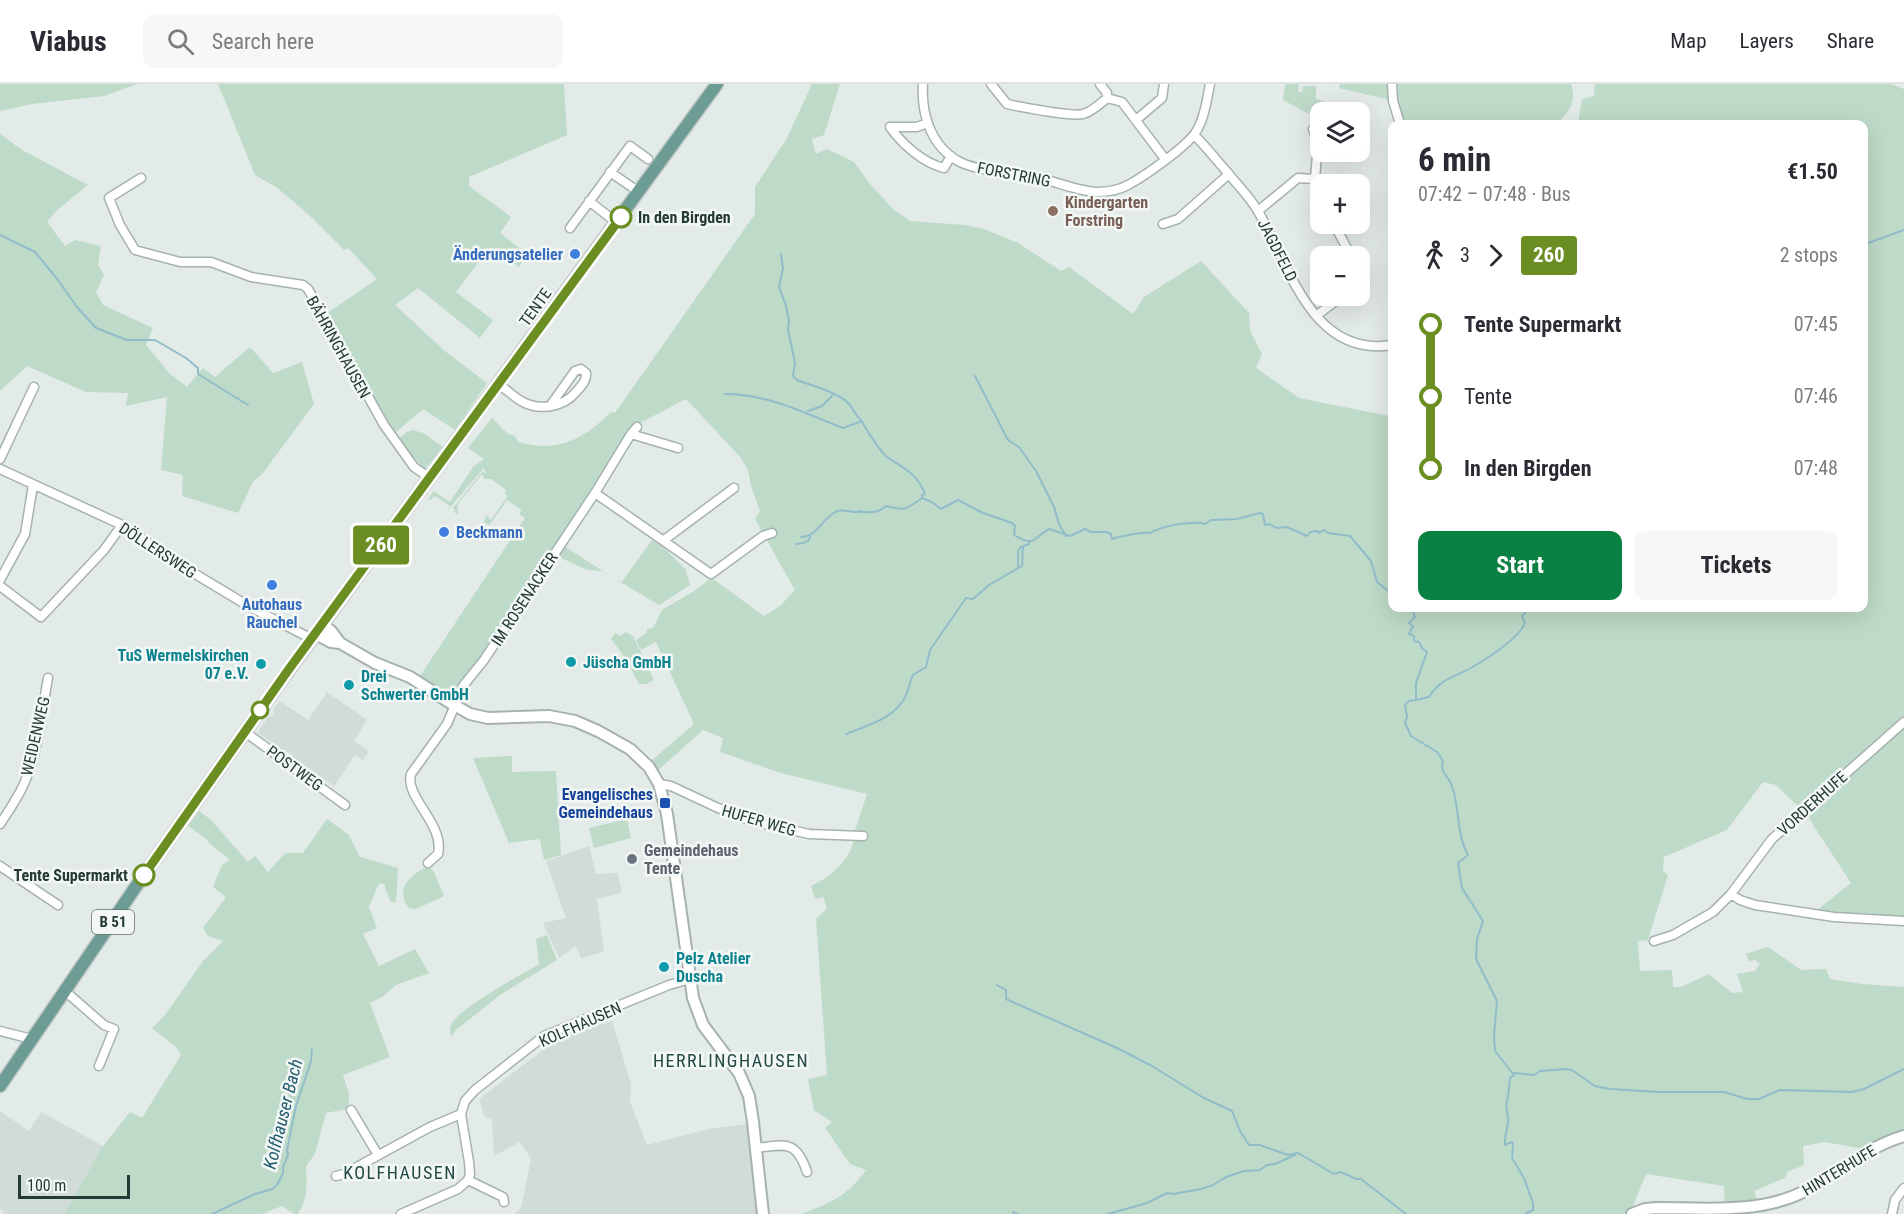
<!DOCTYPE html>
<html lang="en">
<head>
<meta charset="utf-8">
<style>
	body { margin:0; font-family:"Roboto Condensed",sans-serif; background:#f7f7f7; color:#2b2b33; height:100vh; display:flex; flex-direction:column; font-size:22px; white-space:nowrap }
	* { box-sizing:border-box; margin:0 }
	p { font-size:20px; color:#7c7c81 }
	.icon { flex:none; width:33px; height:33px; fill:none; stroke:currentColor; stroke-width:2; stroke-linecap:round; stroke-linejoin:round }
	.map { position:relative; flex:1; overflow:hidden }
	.panel { position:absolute; left:1388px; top:36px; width:480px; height:492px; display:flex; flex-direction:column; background:#fff; border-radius:12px; box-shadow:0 6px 24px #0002 }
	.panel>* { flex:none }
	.badge { padding:0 12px; border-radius:4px; font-size:21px; line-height:39px }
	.fabs { position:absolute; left:1310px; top:18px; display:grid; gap:12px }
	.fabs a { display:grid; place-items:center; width:60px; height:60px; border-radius:12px; background:#fff; box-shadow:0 6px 24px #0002; font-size:30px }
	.scale { position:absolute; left:18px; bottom:15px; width:112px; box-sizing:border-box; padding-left:6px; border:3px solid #243a36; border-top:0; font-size:16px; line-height:21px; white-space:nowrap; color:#243a36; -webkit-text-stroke:4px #f3f8f6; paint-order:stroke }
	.map>.badge { position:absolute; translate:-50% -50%; box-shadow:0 0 0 3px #fff }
	.legs { display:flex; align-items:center; gap:9px; height:66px; padding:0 30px; font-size:20px }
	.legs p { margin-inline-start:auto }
	.head { display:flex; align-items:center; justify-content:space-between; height:102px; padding:0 30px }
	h1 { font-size:33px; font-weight:700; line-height:45px }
	.primary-button { display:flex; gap:12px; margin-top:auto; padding:12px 30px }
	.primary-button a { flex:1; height:69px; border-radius:12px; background:#0b8043; color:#fff; font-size:24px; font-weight:700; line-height:69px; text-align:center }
	.primary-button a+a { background:#f7f7f7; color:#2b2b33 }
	ul { padding:0 30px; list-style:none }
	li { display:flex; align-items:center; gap:21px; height:72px; font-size:22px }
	li i { display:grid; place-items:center; width:9px; height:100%; margin:0 8px; background:currentColor }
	li i::after { content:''; width:15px; height:15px; margin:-8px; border:4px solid; border-radius:50%; background:#fff }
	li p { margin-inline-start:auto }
	li:first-child i { background:linear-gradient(#0000 50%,currentColor 0) }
	li:last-child i { background:linear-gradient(currentColor 50%,#0000 0) }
	header { display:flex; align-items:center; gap:36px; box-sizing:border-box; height:84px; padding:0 30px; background:#fff; border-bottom:2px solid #e1e1e2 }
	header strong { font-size:28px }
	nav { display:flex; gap:33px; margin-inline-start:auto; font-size:21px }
	.search { width:420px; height:54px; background:#f7f7f7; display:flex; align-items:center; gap:15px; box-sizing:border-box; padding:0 21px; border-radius:12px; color:#7c7c81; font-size:22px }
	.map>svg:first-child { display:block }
</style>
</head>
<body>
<header>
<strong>Viabus</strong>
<div class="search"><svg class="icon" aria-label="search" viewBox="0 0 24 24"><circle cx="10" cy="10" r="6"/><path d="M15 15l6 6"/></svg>Search here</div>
<nav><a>Map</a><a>Layers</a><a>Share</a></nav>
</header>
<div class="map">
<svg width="1904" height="1130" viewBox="0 0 1904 1130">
	<rect width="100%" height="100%" fill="#e3ebe8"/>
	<path fill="#d1dbd7" d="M 327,608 L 367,636 L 354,657 L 369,667 L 363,676 L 355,671 L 334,702 L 291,673 L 292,671 L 287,668 L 285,670 L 278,665 L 279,663 L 259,650 L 259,646 L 269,632 L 271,633 L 275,627 L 273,626 L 280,617 L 308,636 Z
		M 589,762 L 596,790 L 618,789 L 622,809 L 597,815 L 604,868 L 581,874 L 576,862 L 559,874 L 543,839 L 566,834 L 546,777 Z
		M 612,937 L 631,1000 L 630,1018 L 647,1061 L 708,1045 L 748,1040 L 757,1130 L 514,1130 L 521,1124 L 531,1075 L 520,1058 L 494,1072 L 492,1036 L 484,1032 L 479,1015 L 551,960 L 571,950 Z
		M 0,1027 L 29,1047 L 41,1028 L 103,1062 L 64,1130 L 5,1130 L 0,1125 Z"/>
	<path fill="#bedac8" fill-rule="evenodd" d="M 0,0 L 137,0 L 104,12 L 32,20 L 0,27 Z
		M 218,0 L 564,0 L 567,51 L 469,93 L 469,102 L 511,133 L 500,149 L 527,170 L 519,183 L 490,163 L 456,208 L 493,236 L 480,254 L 418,204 L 395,221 L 446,268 L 487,299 L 455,346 L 423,325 L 394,350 L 370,313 L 346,263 L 326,230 L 377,195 L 348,164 L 344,166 L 307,129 L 276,103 L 255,91 Z
		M 812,0 L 840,0 L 824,51 L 812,55 L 816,70 L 827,65 L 854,78 L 869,99 L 894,126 L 910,137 L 965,141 L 984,145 L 1018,159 L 1061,187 L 1069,183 L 1133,230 L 1144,213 L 1201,177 L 1249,229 L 1250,247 L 1262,270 L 1256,284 L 1299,314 L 1389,332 L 1392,329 L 1392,524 L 1863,524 L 1863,40 L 1578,40 L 1578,39 L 1582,15 L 1594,12 L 1595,0 L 1891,0 L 1904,5 L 1904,635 L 1801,725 L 1776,701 L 1763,698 L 1727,746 L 1664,773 L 1663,787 L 1668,791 L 1648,856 L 1638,857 L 1640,887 L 1672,886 L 1673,903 L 1681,903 L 1709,890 L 1732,909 L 1743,908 L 1737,890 L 1755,887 L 1760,880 L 1755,876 L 1749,877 L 1746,870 L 1768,863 L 1801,886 L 1826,885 L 1830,895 L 1862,900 L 1904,903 L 1904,1049 L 1863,1065 L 1825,1058 L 1803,1062 L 1804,1081 L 1787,1088 L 1785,1094 L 1754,1107 L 1759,1119 L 1725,1122 L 1727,1130 L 801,1130 C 831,1119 847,1112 866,1086 L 850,1080 L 825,1044 L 832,1038 L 814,1026 L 808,995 L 827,991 L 816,835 L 827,824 L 823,813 L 815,815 L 811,802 C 831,793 855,773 854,749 L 867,710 L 781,689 L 720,668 L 723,654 L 703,646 L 657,687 L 651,677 L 693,641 L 693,638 L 656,558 L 641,566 L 636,556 L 646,549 L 647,545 L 653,544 L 662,526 L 694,507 L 714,492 L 713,495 L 764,532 L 780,522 L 795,506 L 755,435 L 760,427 L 751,402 L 748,386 L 741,374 L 686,315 L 638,340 L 627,352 L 453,613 L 452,614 L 420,592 L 525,434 L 519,430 L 522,426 L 507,416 L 491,439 L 489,441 L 484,438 L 486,432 L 488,432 L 489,435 L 491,436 L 507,413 L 505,409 L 506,406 L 491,395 L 484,395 L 482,390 L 457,421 L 458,429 L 457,430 L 454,428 L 455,426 L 453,424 L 482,388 L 486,389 L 484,384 L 446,428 L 450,422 L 435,412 L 430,416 L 428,415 L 434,407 L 450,418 L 473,383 L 484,375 L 468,364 L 492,334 L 508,350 L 515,352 L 518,358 C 558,369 583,356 611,328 L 615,329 L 755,130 L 755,103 L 787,54 ZM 1646,1090 L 1724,1102 L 1725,1121 L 1632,1124 Z
		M 1285,0 L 1299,0 L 1298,8 L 1302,8 L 1303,2 L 1316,2 L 1316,15 L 1329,19 L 1330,22 L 1323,25 L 1318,35 L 1283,16 Z
		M 1340,0 L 1390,0 L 1390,16 L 1339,4 Z
		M 1396,0 L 1571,0 C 1577,19 1569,28 1556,40 L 1548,40 L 1549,38 L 1547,40 L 1404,40 L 1396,16 Z
		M 0,50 L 22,66 L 88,101 L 56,127 L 47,138 L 65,162 L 75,156 L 101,162 L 98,181 L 104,191 L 96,208 L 103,221 L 153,244 L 146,261 L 170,290 L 187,303 L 203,284 L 215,293 L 250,263 L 273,289 L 302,278 L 314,320 L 263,389 L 253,398 L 238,429 L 182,412 L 183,391 L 161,386 L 167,313 L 126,322 L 128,309 L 86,308 L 27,282 L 0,307 Z
		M 413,346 L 423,349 L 443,363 L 425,385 L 397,356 L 407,348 Z
		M 652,456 L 664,464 L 686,486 L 690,501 L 659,521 L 602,487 L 587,486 L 557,472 L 564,462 L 621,499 Z
		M 626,548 L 633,552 L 654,596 L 646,600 L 639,600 L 626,575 L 611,555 L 615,549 L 620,552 Z
		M 1904,641 L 1904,836 L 1834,831 L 1817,826 L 1851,799 L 1808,733 L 1803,731 Z
		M 512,672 L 512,688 L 556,687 L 561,771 L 544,776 L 540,755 L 509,759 L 473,674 Z
		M 199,727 L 210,735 L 248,778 L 255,772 L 268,788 L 285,769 L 303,769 L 327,735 L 349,751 L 360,773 L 398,784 L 396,818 L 391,818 L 385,805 L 385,800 L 379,799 L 369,823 L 377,844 L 363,850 L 379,882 L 415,865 L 429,889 L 396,901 L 382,913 L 370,919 L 390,973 L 343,991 L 349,1010 L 348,1025 L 326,1029 L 315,1070 L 306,1082 C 307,1100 308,1114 298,1130 L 294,1130 L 282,1122 L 262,1130 L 64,1130 L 103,1062 L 130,1028 L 142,1034 L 181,971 L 176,963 L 152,944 L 165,931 L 203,877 L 223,857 L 208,852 L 203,844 L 226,813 L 213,803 L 222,781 L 230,776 L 209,759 L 208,756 L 188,742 Z
		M 627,735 L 631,754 L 594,764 L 589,744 Z
		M 428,783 L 433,786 L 444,812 L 416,825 L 409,824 C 394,806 411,789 428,783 Z
		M 547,851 L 557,876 L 500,911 L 456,946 L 451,953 C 450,948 449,944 452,939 C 461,923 521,891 539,880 L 536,855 Z"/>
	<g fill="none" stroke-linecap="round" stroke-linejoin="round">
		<path stroke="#91bdca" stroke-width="2" d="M 0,151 L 35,168 L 58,196 L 77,223 L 96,244 L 127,256 L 155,256 L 186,274 L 198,284 L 198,290 L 248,321
			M 1863,161 L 1904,146
			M 781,170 L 783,184 L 779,203 L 786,222 L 789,236 L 788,246 L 795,279 L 793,292 L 797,296 C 810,301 836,308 846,317 C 853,323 855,331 861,336 C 865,344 880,367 886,372 C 900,383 917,388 925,410 L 922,411 L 922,414
			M 975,292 L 1008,356 L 1019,363 L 1036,387 L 1054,423 L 1059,440 L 1066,452
			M 725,310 C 768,310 804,329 843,344 L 862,337
			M 808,327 L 822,322 L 832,312
			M 858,427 C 867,429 879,429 886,422 C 906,427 905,426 922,414 L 932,418 L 941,425 L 958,416 L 983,429 L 1012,439 L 1015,442 L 1014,451 C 1036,464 1032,454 1049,445 L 1070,452 L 1085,445 L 1091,448 L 1107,448 L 1111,450 L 1112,455 C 1122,452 1141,448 1150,449 C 1162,442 1192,436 1205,440 L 1211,436 L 1237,435 L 1260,429 L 1263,430 L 1265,441 L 1269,440 L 1277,444 L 1287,443 L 1307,452 L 1310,448 L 1318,447 L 1319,449 L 1324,446 L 1328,449 L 1350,452 L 1371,477 L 1377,498 L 1392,510
			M 801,453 C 818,452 821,436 835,428 C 843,424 851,429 859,428
			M 796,460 L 804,459 L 809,456 L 810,453
			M 1018,484 L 1022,482 L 1023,462
			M 1408,524 L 1412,524 L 1415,533 L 1409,539 L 1413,542 L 1409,550 L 1414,552 L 1414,557 L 1419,558 L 1422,564 L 1427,568 L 1416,599 L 1416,616 L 1409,617 L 1405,621 L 1407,633 L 1405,639 L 1411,652 L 1437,668 L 1443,677 C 1439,689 1449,692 1452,702 C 1460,725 1456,750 1468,771 L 1458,779 L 1462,804 L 1483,837 L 1477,855 L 1476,875 L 1497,917 L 1494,952 L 1495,967 L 1514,991 L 1510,994 L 1508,1013 C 1504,1021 1508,1027 1508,1036 C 1508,1045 1504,1052 1505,1061 L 1512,1058 L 1513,1060 L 1512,1074 L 1524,1094 L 1533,1119 L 1533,1126 L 1525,1130
			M 1416,616 L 1429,613 C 1440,595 1453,594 1471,584 C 1488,574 1512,559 1523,543 L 1525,539 L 1522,532 L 1530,524
			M 846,650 C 869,641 897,634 907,609 C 909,603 910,597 913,591 L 926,583 L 930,566 L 966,514 L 973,515 L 989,501 L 1018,484 L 1018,467 L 1021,463 L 1029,460 L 1029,458
			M 997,901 L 1006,906 L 1006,915 L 1119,965 L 1152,982 L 1202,1013 L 1232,1027 L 1240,1047 L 1249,1061 L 1260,1061 L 1288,1071 L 1298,1069 L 1334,1090 L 1341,1088 L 1356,1095 L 1361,1095 L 1406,1130
			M 1514,989 L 1534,991 L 1540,987 L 1566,985 L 1572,986 L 1595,1002 L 1610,1005 L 1658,1008 L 1724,1008 L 1747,1015 L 1759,1015 L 1780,1006 L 1852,1008 L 1864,1005 L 1904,985
			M 1013,1128 L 1018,1130
			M 212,1130 L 255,1110 L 272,1105 L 277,1101 L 283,1089 L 283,1083 L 288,1071 L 287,1066 L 296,1022 L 311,977 L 312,965
			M 1108,1130 L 1147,1119 L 1167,1109 L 1173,1110 L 1201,1105 L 1213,1101 L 1226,1093 L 1244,1087 L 1260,1086 L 1267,1081 L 1275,1080 L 1295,1071"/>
		<defs>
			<path id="minor" d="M 923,0 C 921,30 931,63 960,78 C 981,88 1008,87 1031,92 C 1053,96 1075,107 1097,108 C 1107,108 1119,106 1128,101 C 1145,92 1181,66 1193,52 C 1204,39 1207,15 1210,0
				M 991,0 L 1007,20 C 1020,23 1073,33 1083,30 C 1092,28 1100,20 1107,14
				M 1100,0 L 1107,9 L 1107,14
				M 1392,0 L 1393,17 L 1400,40
				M 1107,14 L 1122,18 L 1165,75
				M 1136,36 L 1162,14 L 1164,0
				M 890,43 C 902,60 923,79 944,84 L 951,72
				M 890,43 L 917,43 L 927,39
				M 1313,45 L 1318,58 L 1315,95
				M 1194,51 C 1206,62 1217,77 1228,89 C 1238,102 1251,114 1259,129 C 1290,183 1312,274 1392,261
				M 610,88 L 639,108
				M 141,94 L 109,114 L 120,141 L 135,166 L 180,178 L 211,178 L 251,193 L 303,201 L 308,205 L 384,341 L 414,383 L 430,394
				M 589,117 L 617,139
				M 1258,127 L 1298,94 L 1315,95 L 1320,108
				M 1163,140 L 1178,135 L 1229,90
				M 1334,140 L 1351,172
				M 570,144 L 630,62 L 648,75
				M 1359,189 L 1361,192 L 1359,197
				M 1316,232 L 1342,212
				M 498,300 C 506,305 513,312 521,317 C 538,327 563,324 576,308 C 581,302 587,297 586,289 L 581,285 L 575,287 L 550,322
				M 637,343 L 631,350 L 678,364
				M 0,375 L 34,303
				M 0,385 L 122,441 L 182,482 L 250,523 L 312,555
				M 595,409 L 711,490 L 763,452 L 772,449
				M 664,456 L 734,404
				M 0,496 L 25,450 L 33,401
				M 0,502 L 41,533 L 104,466 L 122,441
				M 245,648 L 345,721
				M 659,700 L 671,702 L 718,724 L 752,737 L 809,750 L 863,752
				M 0,740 C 7,730 14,719 20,708 C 38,674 41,631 48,594
				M 428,779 L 438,770 C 445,740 404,713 411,690 L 447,640 L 463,602 L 484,576 L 595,409 L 631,350
				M 0,782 L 58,821
				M 1731,810 L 1740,816 L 1755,821 L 1834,833 L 1904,837
				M 1654,857 L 1673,851 L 1713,828 L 1731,810 L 1772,755 L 1904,638
				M 65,907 L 104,941 L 114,945 L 99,982
				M 0,947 L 32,955
				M 351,1026 L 378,1071
				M 756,1064 C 785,1061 796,1055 807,1088
				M 336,1092 L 344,1090 L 430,1043 L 461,1030
				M 468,1096 L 503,1113 L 504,1118
				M 401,1130 L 458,1105 L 468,1096 L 470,1090 L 469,1078 L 461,1030 L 465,1017 L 475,1006 L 544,952 L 669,901 L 690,895
				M 1892,1130 L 1895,1116 L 1904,1104"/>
			<path id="tertiary" d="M 323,541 L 331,547 L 340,559
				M 316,550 L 331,558 L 340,559 L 375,579 L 410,593 L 449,618 L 470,630 L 488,634 L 549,632 L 575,637 L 598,647 L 630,665 L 649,683 L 659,700 L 667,730 L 693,914 L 703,941 L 739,989 L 749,1012 L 753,1038 L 763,1130
				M 1632,1130 L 1645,1125 L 1657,1124 C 1705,1124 1759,1130 1803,1108 C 1838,1090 1866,1063 1904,1052"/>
			<path id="primary" d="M 0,1002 L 139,798 L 278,601 L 717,0"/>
		</defs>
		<use href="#minor" stroke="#a6b2af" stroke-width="11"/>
		<use href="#tertiary" stroke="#a6b2af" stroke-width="14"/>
		<use href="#primary" stroke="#c2c8c7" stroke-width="15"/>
		<use href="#minor" stroke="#fff" stroke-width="8"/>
		<use href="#tertiary" stroke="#fff" stroke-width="10"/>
		<use href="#primary" stroke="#6c9c93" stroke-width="12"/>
	</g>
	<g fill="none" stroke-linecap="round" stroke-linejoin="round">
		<defs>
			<path id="line-1" d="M 144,791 L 289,585 L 621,133"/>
		</defs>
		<use href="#line-1" stroke="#fff" stroke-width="14"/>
		<use href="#line-1" stroke="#6b8e23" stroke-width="9"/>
	</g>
	<circle fill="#8d6e63" stroke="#f3f8f6" stroke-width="2" cx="1053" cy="127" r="6"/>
	<g fill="#fff" stroke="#6b8e23" stroke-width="3">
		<circle cx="621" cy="133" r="10"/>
		<circle cx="260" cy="626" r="8"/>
		<circle cx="144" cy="791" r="10"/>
	</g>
	<g fill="#3f7fe0" stroke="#f3f8f6" stroke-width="2">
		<circle cx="575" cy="170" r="6"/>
		<circle cx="444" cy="448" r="6"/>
		<circle cx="272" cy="501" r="6"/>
	</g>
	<g fill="#0f9aa8" stroke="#f3f8f6" stroke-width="2">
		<circle cx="571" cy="578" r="6"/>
		<circle cx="261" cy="580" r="6"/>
		<circle cx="349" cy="601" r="6"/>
		<circle cx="664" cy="883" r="6"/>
	</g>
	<rect fill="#1a4fb4" stroke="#f3f8f6" stroke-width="2" x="659" y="713" width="12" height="12" rx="3"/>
	<circle fill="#6b7280" stroke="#f3f8f6" stroke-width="2" cx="632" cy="775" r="6"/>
	<g text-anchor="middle" stroke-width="5" stroke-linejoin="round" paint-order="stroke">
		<rect fill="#f3f8f6" stroke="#627370" stroke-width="1.5" x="92" y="826" width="42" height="24" rx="4.5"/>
		<g font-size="15" font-weight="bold" fill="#243a36">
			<text x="113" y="843">B 51</text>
		</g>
		<g font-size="16" fill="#243a36" stroke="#f3f8f6">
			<text transform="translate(1014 90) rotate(11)" y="6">FORSTRING</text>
			<text transform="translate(1278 166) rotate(63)" y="6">JAGDFELD</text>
			<text transform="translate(535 223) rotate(-54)" y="6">TENTE</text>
			<text transform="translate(339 263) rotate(61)" y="6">BÄHRINGHAUSEN</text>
			<text transform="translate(158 466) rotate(33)" y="6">DÖLLERSWEG</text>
			<text transform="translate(524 515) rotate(-57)" y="6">IM ROSENACKER</text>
			<text transform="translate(35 652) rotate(-77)" y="6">WEIDENWEG</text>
			<text transform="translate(295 684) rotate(36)" y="6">POSTWEG</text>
			<text transform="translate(1812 719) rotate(-42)" y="6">VORDERHUFE</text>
			<text transform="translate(759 736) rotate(16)" y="6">HUFER WEG</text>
			<text transform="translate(580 940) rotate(-24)" y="6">KOLFHAUSEN</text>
			<text transform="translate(1839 1086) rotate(-31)" y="6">HINTERHUFE</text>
		</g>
		<g font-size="16" font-weight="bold" fill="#785e54" stroke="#f3f8f6" text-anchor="start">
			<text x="1065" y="124">Kindergarten<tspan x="1065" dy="18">Forstring</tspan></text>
		</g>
		<g font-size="16" font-weight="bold" fill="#243a36" stroke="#f3f8f6" text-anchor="start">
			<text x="638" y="139">In den Birgden</text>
			<text x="128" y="797" text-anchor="end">Tente Supermarkt</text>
		</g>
		<g font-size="16" font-weight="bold" fill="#366cbe" stroke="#f3f8f6" text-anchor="end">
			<text x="563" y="176">Änderungsatelier</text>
			<text x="456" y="454" text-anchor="start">Beckmann</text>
			<text x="272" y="526" text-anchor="middle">Autohaus<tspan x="272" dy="18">Rauchel</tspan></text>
		</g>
		<g font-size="16" font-weight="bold" fill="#0d838f" stroke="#f3f8f6" text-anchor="start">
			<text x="249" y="577" text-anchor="end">TuS Wermelskirchen<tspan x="249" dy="18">07 e.V.</tspan></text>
			<text x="583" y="584">Jüscha GmbH</text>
			<text x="361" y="598">Drei<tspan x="361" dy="18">Schwerter GmbH</tspan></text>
			<text x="676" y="880">Pelz Atelier<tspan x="676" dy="18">Duscha</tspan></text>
		</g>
		<g font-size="16" font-weight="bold" fill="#164399" stroke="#f3f8f6" text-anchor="end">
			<text x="653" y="716">Evangelisches<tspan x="653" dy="18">Gemeindehaus</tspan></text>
		</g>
		<g font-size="16" font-weight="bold" fill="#5b616d" stroke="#f3f8f6" text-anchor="start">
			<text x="644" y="772">Gemeindehaus<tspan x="644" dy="18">Tente</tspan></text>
		</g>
		<g font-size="18" letter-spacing="1.5" fill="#234a44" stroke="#f3f8f6">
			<text x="731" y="983">HERRLINGHAUSEN</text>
			<text x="400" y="1095">KOLFHAUSEN</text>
		</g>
		<g font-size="18" font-style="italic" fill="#255d70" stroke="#f3f8f6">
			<text transform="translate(283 1030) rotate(-76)" y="6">Kolfhauser Bach</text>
		</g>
	</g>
</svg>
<div class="fabs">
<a><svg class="icon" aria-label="layers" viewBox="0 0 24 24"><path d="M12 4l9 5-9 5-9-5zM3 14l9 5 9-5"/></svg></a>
<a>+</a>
<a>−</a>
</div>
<div class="scale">100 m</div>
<b class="badge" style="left:381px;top:461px;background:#6b8e23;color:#fff">260</b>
<section class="panel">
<div class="head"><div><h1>6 min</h1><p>07:42 – 07:48 · Bus</p></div><b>€1.50</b></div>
<div class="legs"><svg class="icon" aria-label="walk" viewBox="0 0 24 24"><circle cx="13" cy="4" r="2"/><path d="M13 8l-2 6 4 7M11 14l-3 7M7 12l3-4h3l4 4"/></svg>3<svg class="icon" aria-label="forward" viewBox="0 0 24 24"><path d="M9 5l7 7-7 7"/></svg><b class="badge" style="background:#6b8e23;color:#fff">260</b><p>2 stops</p></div>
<ul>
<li><i style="color:#6b8e23"></i><b>Tente Supermarkt</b><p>07:45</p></li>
<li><i style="color:#6b8e23"></i><span>Tente</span><p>07:46</p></li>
<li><i style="color:#6b8e23"></i><b>In den Birgden</b><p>07:48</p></li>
</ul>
<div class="primary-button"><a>Start</a><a>Tickets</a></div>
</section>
</div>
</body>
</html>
